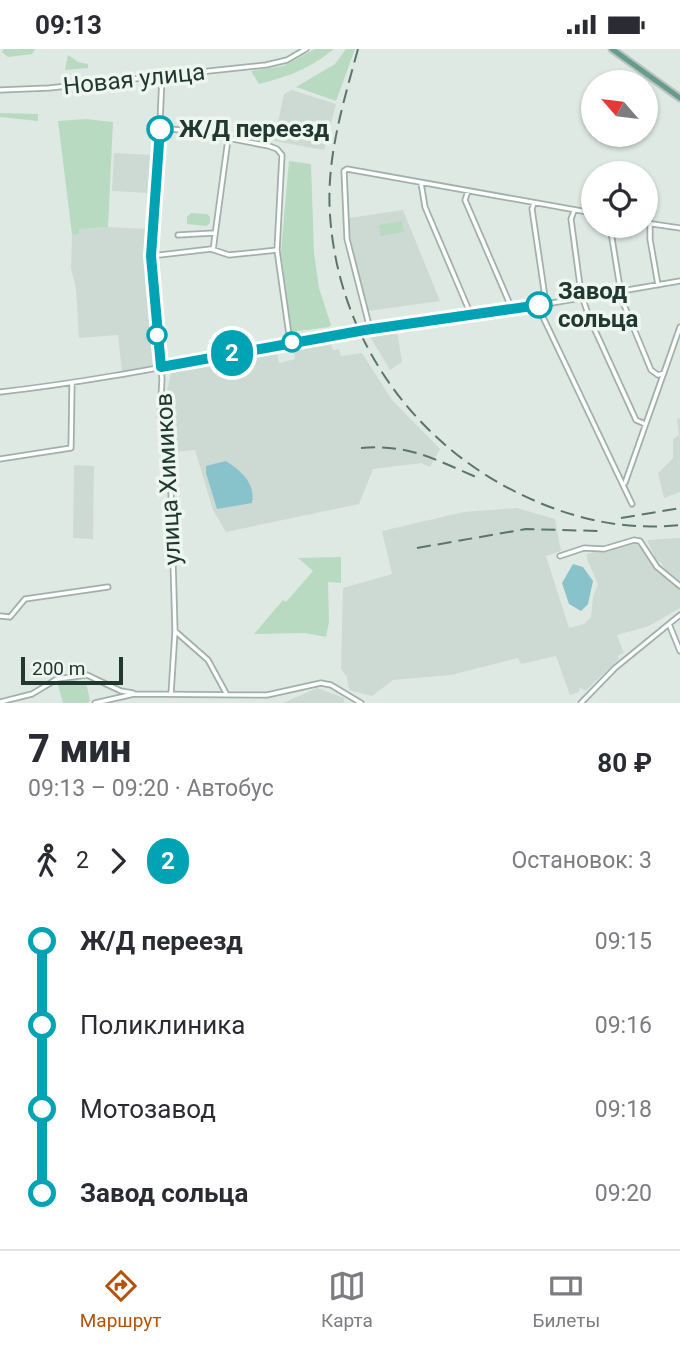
<!DOCTYPE html>
<html lang="ru">
<head>
<meta charset="utf-8">
<style>
	body { margin:0; font-family:Roboto,sans-serif; background:#f2f2f3; color:#2b2b33; height:100vh; display:flex; flex-direction:column; font-size:26px; white-space:nowrap }
	* { box-sizing:border-box; margin:0 }
	p { font-size:23px; color:#7c7c81 }
	.icon { flex:none; width:38px; height:38px; fill:none; stroke:currentColor; stroke-width:2; stroke-linecap:round; stroke-linejoin:round }
	.map { position:relative; height:654px; overflow:hidden }
	.drawer { display:flex; flex-direction:column; background:#fff; flex:1 }
	.drawer>* { flex:none }
	.badge { padding:0 14px; border-radius:23px; font-size:24px; line-height:46px }
	.needle { width:46px; rotate:298deg }
	.controls { position:absolute; left:581px; top:21px; display:grid; gap:14px }
	.controls a { display:grid; place-items:center; width:77px; height:77px; border-radius:50%; background:#fff; box-shadow:0 2px 5px #0004; font-size:35px }
	.scale { position:absolute; left:21px; bottom:18px; width:102px; box-sizing:border-box; padding-left:7px; border:4px solid #213831; border-top:0; font-size:19px; line-height:24px; white-space:nowrap; color:#213831; -webkit-text-stroke:5px #eef6f2; paint-order:stroke }
	.map>.badge { position:absolute; translate:-50% -50%; box-shadow:0 0 0 4px #fff }
	.legs { display:flex; align-items:center; gap:10px; height:77px; padding:0 28px; font-size:23px }
	.legs p { margin-inline-start:auto }
	.head { display:flex; align-items:center; justify-content:space-between; height:119px; padding:0 28px }
	h1 { font-size:38px; font-weight:800; line-height:52px }
	ul { padding:0 28px; list-style:none }
	li { display:flex; align-items:center; gap:24px; height:84px; font-size:26px }
	li i { display:grid; place-items:center; width:10px; height:100%; margin:0 9px; background:currentColor }
	li i::after { content:''; width:18px; height:18px; margin:-9px; border:5px solid; border-radius:50%; background:#fff }
	li p { margin-inline-start:auto }
	li:first-child i { background:linear-gradient(#0000 50%,currentColor 0) }
	li:last-child i { background:linear-gradient(currentColor 50%,#0000 0) }
	.status { display:flex; justify-content:space-between; align-items:center; height:49px; padding:0 35px; background:#fff; direction:ltr }
	.status svg { height:19px; fill:currentColor }
	.dock { display:flex; justify-content:space-around; align-items:center; height:98px; border-top:2px solid #e1e1e2; background:#fff; font-size:19px; color:#7c7c81 }
	.dock a { display:grid; justify-items:center; gap:4px }
	.dock .selected { color:#b45309 }
	.map>svg:first-child { display:block }
</style>
</head>
<body>
<div class="status"><b>09:13</b><svg viewBox="0 0 49 12"><path d="M0 12V9h3v3zM5 12V6h3v6zM10 12V3h3v9zM15 12V0h3v12zM26 1h20v11H26zM47 4h2v5h-2z"/></svg></div>
<div class="map">
<svg width="680" height="654" viewBox="0 0 680 654">
	<rect width="100%" height="100%" fill="#dee9e4"/>
	<path fill="#cdd9d3" d="M 292,41 L 336,55 L 324,101 L 274,92 L 284,45 Z
		M 114,104 L 152,106 L 149,144 L 112,142 Z
		M 403,161 L 440,252 L 368,262 L 351,194 L 349,169 Z
		M 108,178 L 147,180 L 146,207 L 154,316 L 122,322 L 118,286 L 79,289 L 76,239 L 71,220 L 72,185 L 79,185 L 79,180 Z
		M 397,282 L 402,313 L 390,321 L 369,286 Z
		M 331,295 L 333,301 L 339,300 L 341,307 L 362,304 L 392,351 L 440,400 L 430,418 L 421,414 L 373,420 L 359,455 L 226,483 L 213,461 L 195,401 L 174,403 L 166,346 L 171,324 L 277,305 L 279,314 L 295,310 L 294,301 Z
		M 680,369 L 680,443 L 664,449 L 658,424 L 673,409 L 673,390 L 679,386 L 677,370 Z
		M 74,416 L 94,417 L 93,490 L 73,489 Z
		M 517,459 L 555,470 L 561,502 L 546,507 L 569,579 L 584,575 L 591,568 L 593,548 L 598,535 L 587,510 L 587,505 L 633,493 L 640,494 L 654,519 L 680,541 L 680,559 L 649,577 L 617,586 L 624,604 L 618,607 L 619,610 L 585,642 L 580,638 L 579,643 L 570,646 L 556,607 L 521,615 L 518,609 L 451,626 L 393,631 L 372,647 L 349,641 L 347,628 L 341,620 L 343,539 L 392,525 L 382,482 L 464,463 Z
		M 680,489 L 680,534 L 665,522 L 662,515 L 656,511 L 647,491 Z
		M 317,639 L 344,649 L 344,654 L 283,654 Z"/>
	<path fill="#b8dac0" d="M 4,0 L 35,0 L 32,5 L 8,8 L 2,3 Z
		M 315,0 L 334,0 C 309,20 290,27 259,35 L 251,22 L 283,17 Z
		M 346,0 L 355,0 L 336,52 L 296,38 L 335,15 Z
		M 68,6 L 78,13 L 88,15 L 88,19 L 65,21 Z
		M 0,64 L 38,65 L 38,72 L 0,68 Z
		M 86,70 L 113,73 L 108,178 L 79,180 L 79,185 L 72,185 L 58,72 Z
		M 289,112 L 311,115 L 314,204 L 319,239 L 331,276 L 329,278 L 291,283 L 281,203 Z
		M 191,164 L 207,165 L 210,168 L 210,174 L 206,177 L 187,175 L 187,168 Z
		M 402,172 L 404,183 L 381,187 L 379,176 Z
		M 341,508 L 341,534 L 328,533 L 329,573 L 326,588 L 305,584 L 254,585 L 283,551 L 286,553 L 313,522 L 298,509 Z
		M 73,631 L 86,633 L 90,652 L 87,654 L 63,654 L 58,636 Z"/>
	<path fill="#88c3cc" d="M 226,412 C 241,422 256,434 252,454 L 217,460 L 206,424 L 206,417 Z
		M 573,515 L 583,518 L 593,532 L 588,555 L 581,562 L 569,555 L 562,534 Z"/>
	<g fill="none" stroke-linecap="round" stroke-linejoin="round">
		<defs>
			<path id="minor" d="M 162,27 L 158,120 L 151,207 L 162,330 L 160,367 L 170,407 L 175,582 L 171,645
				M 0,41 L 49,39 L 266,16 L 287,11 L 306,0
				M 160,79 L 191,82 L 269,97 L 277,100 L 282,106 L 277,201 L 290,293
				M 421,134 L 425,158 L 471,266
				M 468,142 L 465,151 L 512,260
				M 534,154 L 532,160 L 546,255
				M 574,162 L 571,170 L 581,244 L 589,268 L 636,371 L 645,375
				M 646,174 L 680,179
				M 650,175 L 650,190 L 658,236
				M 610,177 L 622,251 L 651,321 L 658,326 L 664,324
				M 178,186 L 214,184
				M 213,201 L 228,90
				M 151,207 L 211,200 L 229,206 L 277,201
				M 541,257 L 542,266 L 632,455
				M 370,280 L 347,190 L 344,122 L 347,120 L 593,164
				M 367,281 L 546,255 L 680,232
				M 0,343 C 118,330 233,303 350,284
				M 0,410 L 71,399 L 72,335
				M 625,434 L 680,278
				M 560,507 L 584,499 L 604,500 L 634,491 L 640,492 L 657,518 L 680,537
				M 0,567 L 10,568 L 25,550 L 108,538
				M 669,575 L 680,602
				M 175,582 L 208,611 L 226,644
				M 0,653 L 32,645 L 57,630 L 87,626 L 121,642 L 133,644
				M 95,654 L 134,645 L 267,646 L 321,634 L 331,636 L 361,654
				M 581,654 L 615,619 L 680,566"/>
			<path id="major" d="M 612,0 L 680,49"/>
		</defs>
		<use href="#minor" stroke="#a2b0ab" stroke-width="7"/>
		<use href="#major" stroke="#bcc3c1" stroke-width="9"/>
		<use href="#minor" stroke="#fff" stroke-width="3.5"/>
		<use href="#major" stroke="#659d8d" stroke-width="5"/>
		<path stroke="#5b746d" stroke-width="2" stroke-dasharray="14 7" stroke-linecap="butt" d="M 358,0 C 343,55 326,109 330,166 C 338,286 410,390 516,443 C 568,469 622,482 680,476
			M 361,399 C 409,395 434,410 476,428
			M 621,469 L 680,459
			M 417,499 L 526,480 L 598,482"/>
		<defs>
			<path id="minor-bridge" d="M 350,284 L 365,281"/>
		</defs>
		<use href="#minor-bridge" stroke="#a2b0ab" stroke-width="7" stroke-linecap="butt"/>
		<use href="#minor-bridge" stroke="#fff" stroke-width="3.5"/>
	</g>
	<g fill="none" stroke-linecap="round" stroke-linejoin="round">
		<defs>
			<path id="line-1" d="M 160,80 L 151,207 L 161,318 L 365,281 L 539,256"/>
		</defs>
		<use href="#line-1" stroke="#fff" stroke-width="16"/>
		<use href="#line-1" stroke="#00a3b4" stroke-width="10"/>
	</g>
	<g fill="#fff" stroke="#00a3b4" stroke-width="3.5">
		<circle cx="160" cy="80" r="12"/>
		<circle cx="539" cy="256" r="12"/>
		<circle cx="157" cy="286" r="9"/>
		<circle cx="292" cy="293" r="9"/>
	</g>
	<g text-anchor="middle" stroke-width="7" stroke-linejoin="round" paint-order="stroke">
		<g font-size="24" fill="#213831" stroke="#eef6f2">
			<text transform="translate(134 30) rotate(-6)" y="8">Новая улица</text>
			<text transform="translate(168 430) rotate(-93)" y="8">улица Химиков</text>
		</g>
		<g font-size="24" font-weight="bold" fill="#213831" stroke="#eef6f2" text-anchor="start">
			<text x="179" y="88">Ж/Д переезд</text>
			<text x="558" y="250">Завод<tspan x="558" dy="28">сольца</tspan></text>
		</g>
	</g>
</svg>
<div class="controls">
<a><svg class="needle" viewBox="-14 -14 28 28"><path d="M0-13l5 13h-10z" fill="#e53935"/><path d="M0 13l5-13h-10z" fill="#7c7c81"/></svg></a>
<a><svg class="icon" aria-label="locate" viewBox="0 0 24 24"><circle cx="12" cy="12" r="6"/><path d="M12 2v4M12 18v4M2 12h4M18 12h4"/></svg></a>
</div>
<div class="scale">200 m</div>
<b class="badge" style="left:232px;top:304px;background:#00a3b4;color:#fff">2</b>
</div>
<section class="drawer">
<div class="head"><div><h1>7 мин</h1><p>09:13 – 09:20 · Автобус</p></div><b>80 ₽</b></div>
<div class="legs"><svg class="icon" aria-label="walk" viewBox="0 0 24 24"><circle cx="13" cy="4" r="2"/><path d="M13 8l-2 6 4 7M11 14l-3 7M7 12l3-4h3l4 4"/></svg>2<svg class="icon" aria-label="forward" viewBox="0 0 24 24"><path d="M9 5l7 7-7 7"/></svg><b class="badge" style="background:#00a3b4;color:#fff">2</b><p>Остановок: 3</p></div>
<ul>
<li><i style="color:#00a3b4"></i><b>Ж/Д переезд</b><p>09:15</p></li>
<li><i style="color:#00a3b4"></i><span>Поликлиника</span><p>09:16</p></li>
<li><i style="color:#00a3b4"></i><span>Мотозавод</span><p>09:18</p></li>
<li><i style="color:#00a3b4"></i><b>Завод сольца</b><p>09:20</p></li>
</ul>
</section>
<nav class="dock">
<a class="selected"><svg class="icon" aria-label="directions" viewBox="0 0 24 24"><path d="M12 3l9 9-9 9-9-9zM9 14v-3h6M13 9l2 2-2 2"/></svg>Маршрут</a>
<a><svg class="icon" aria-label="map" viewBox="0 0 24 24"><path d="M3 6l6-2 6 2 6-2v14l-6 2-6-2-6 2zM9 4v14M15 6v14"/></svg>Карта</a>
<a><svg class="icon" aria-label="tickets" viewBox="0 0 24 24"><path d="M3 7h18v10H3zM15 7v10"/></svg>Билеты</a>
</nav>
</body>
</html>
